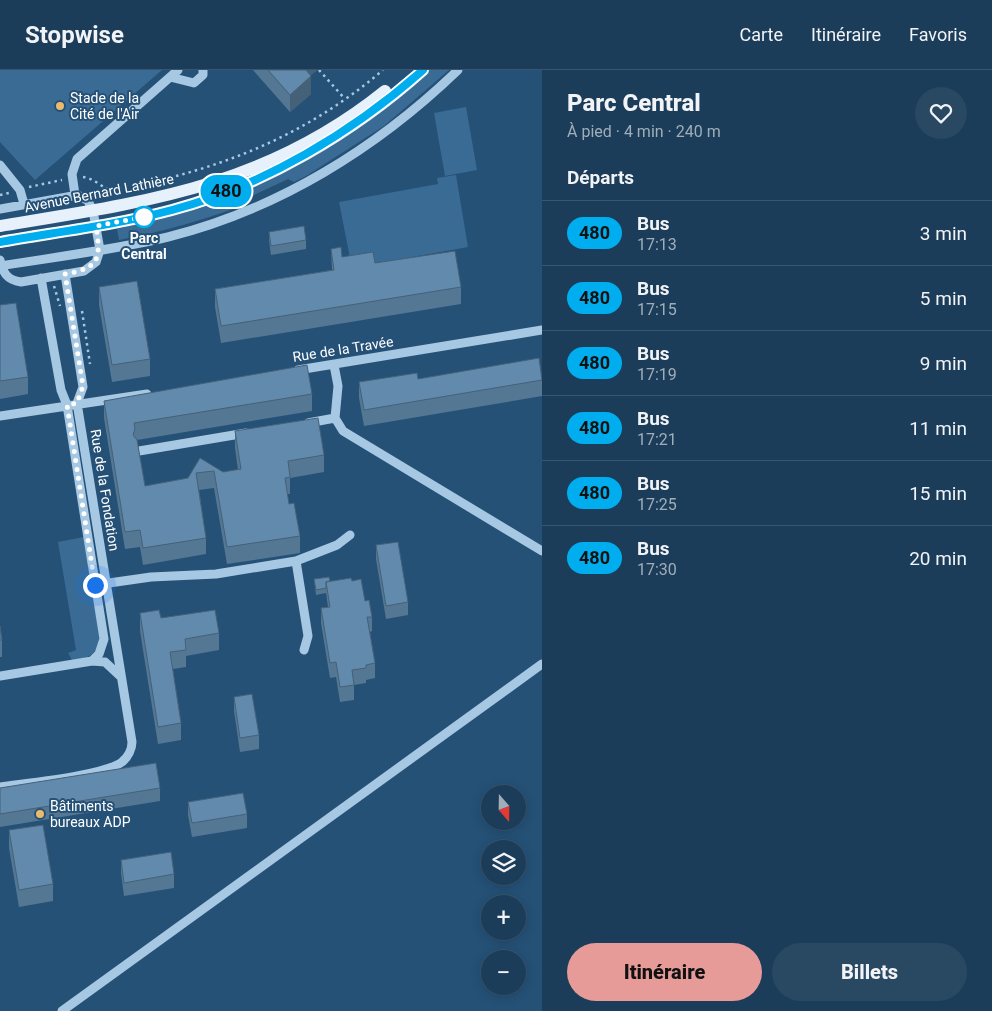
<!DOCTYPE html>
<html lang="fr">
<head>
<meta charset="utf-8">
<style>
	body { margin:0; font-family:Roboto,sans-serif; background:#294862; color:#f1f3f6; height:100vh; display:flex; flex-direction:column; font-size:19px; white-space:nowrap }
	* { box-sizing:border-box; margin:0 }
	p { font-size:16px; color:#a0aeba }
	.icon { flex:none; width:28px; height:28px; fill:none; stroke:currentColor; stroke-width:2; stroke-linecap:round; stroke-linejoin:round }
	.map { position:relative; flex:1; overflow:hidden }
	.side { display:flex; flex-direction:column; background:#1c3d59; width:450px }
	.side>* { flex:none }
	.badge { padding:0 10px; border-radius:16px; font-size:18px; line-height:32px }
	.needle { width:32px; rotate:160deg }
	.buttons { position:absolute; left:481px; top:715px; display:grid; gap:10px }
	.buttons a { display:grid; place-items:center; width:45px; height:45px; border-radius:50%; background:#1c3d59; box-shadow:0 2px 12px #0003,0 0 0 1px #3a566f; font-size:25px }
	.you { position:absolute; width:25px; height:25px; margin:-12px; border:4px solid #fff; border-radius:50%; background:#1a73e8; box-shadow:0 0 0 8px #1a73e833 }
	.map>.badge { position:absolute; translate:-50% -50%; box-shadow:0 0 0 2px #fff }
	h2 { padding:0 25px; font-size:19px; line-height:45px }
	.round { display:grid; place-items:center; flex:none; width:52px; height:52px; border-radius:26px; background:#294862 }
	.head { display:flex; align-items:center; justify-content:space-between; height:85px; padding:0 25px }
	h1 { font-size:24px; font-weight:800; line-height:38px }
	.button { display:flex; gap:10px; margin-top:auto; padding:10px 25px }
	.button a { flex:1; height:58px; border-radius:30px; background:#e69b98; color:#111; font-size:20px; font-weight:800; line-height:58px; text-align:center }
	.button a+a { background:#294862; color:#f1f3f6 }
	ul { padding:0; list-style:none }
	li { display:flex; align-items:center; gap:15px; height:65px; padding:0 25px; border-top:1px solid #3a566f }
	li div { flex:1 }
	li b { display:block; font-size:19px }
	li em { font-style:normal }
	li .badge { min-width:55px; font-weight:700; text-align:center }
	header { display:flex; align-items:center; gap:30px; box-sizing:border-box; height:70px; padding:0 25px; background:#1c3d59; border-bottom:1px solid #3a566f }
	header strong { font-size:24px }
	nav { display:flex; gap:28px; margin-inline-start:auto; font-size:18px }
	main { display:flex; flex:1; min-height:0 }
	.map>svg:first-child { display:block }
</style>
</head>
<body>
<header>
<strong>Stopwise</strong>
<nav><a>Carte</a><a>Itinéraire</a><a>Favoris</a></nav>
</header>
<main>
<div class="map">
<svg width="542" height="941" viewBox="0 0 542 941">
	<rect width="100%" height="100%" fill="#255177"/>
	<path fill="#396b95" d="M 0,0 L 162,0 L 35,110 L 0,72 Z
		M 429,0 L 449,0 L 384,56 L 306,106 L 294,112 L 288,109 L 254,125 L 251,132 C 209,149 165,161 119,170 L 117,159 L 183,143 L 405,21 Z
		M 466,37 L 477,100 L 445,106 L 434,43 Z
		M 456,105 L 468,177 L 352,198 L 339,132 L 438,114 L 437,108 Z
		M 84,467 L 100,569 C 97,585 87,589 72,590 L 68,583 L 76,580 L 58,472 Z"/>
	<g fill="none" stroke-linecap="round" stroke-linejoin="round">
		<path stroke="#a7c8e3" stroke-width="2.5" stroke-dasharray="2.5 4" stroke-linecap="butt" d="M 319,0 L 345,29
			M 83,107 C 95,108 103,120 114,120 C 216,101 303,68 383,0
			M 29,117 L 62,110
			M 0,125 L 9,123
			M 54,216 L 60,236
			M 82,241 L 90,294"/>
		<path stroke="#a7c8e3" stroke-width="9" d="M 170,7 L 194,13 L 203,5 L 203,0
			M 0,95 L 20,120 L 24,134
			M 75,125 L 72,104 L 77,89 L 178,0
			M 0,139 L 78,125 L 88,131 L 93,141 L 100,180 L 96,192 L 84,201 L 21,212 C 7,210 3,203 0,190
			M 0,196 C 56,187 113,180 168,167 C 279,139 377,78 458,0
			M 334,295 L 338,316 L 335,348 L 343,361 L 542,481
			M 298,300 L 542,260
			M 0,346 L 147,324
			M 308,353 L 335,348
			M 139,381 L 246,363
			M 296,491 L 337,475 L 350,465
			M 102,514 L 151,507 L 216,504 L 296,491 L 308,566 L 304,580
			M 92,591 L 105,592 L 120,606
			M 0,606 L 92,591 L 99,584 L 104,569 L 67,335 L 61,320 L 41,208
			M 0,717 C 27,713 103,706 122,692 C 128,687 132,679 132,672 L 77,333 L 83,317 L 65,204
			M 62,941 L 542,594"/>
		<path stroke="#e6f1fc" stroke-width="12" d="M 0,156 C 145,132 266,117 385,21
			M 0,172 C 57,162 116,155 172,140 C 263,116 354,62 423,0"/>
	</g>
	<path fill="#547794" d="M 253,0 L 317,0 L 311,5 L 311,24 L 290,42 Z
		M 269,162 L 306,170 L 306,179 L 271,185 L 269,171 Z
		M 331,179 L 342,187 L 375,193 L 461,217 L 461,234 L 221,273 L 215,237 L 215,219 L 332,200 Z
		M 99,217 L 150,289 L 150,306 L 112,312 L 99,235 Z
		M 0,235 L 28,307 L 28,324 L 0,329 Z
		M 542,308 L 542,326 L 364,356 L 359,328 L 359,312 L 418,309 Z
		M 312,324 L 312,341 L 137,370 L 145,416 L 188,408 L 200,388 L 223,402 L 238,400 L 235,378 L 235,361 L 324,385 L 324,402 L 290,408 L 290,424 L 287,424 L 289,434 L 300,466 L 300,483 L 227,494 L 214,418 L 199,420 L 206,468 L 206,484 L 143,495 L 140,477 L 125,479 L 104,348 L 104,331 Z
		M 376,475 L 408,532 L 408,545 L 386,549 L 376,489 Z
		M 314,509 L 330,511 L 352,511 L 365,531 L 372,547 L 372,561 L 370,562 L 375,593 L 375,608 L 366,610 L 366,613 L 354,615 L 354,630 L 340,632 L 336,607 L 330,608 L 321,553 L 321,538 L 328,537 L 326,523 L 316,525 Z
		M 140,543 L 219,563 L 219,580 L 186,586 L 186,597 L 173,599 L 181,653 L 181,670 L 158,674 L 140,561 Z
		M 0,556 L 2,570 L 2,587 L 0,587 Z
		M 234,627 L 259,665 L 259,679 L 240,682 L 234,641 Z
		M 0,718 L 160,718 L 160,731 L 0,757 Z
		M 188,732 L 247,744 L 247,758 L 192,767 L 188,745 Z
		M 9,760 L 53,814 L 53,831 L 19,837 L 9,778 Z
		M 121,790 L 174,804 L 174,818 L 124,826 L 121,803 Z"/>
	<path fill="#456178" d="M 302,0 L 317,0 L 302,13 Z
		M 311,6 L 311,24 L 290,42 L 290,25 Z"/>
	<path fill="#628aac" stroke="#456178" d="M 268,0 L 306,0 L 311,6 L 290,25 Z
		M 304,156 L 306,170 L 271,176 L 269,162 Z
		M 341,177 L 342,187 L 373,182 L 375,193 L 455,181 L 461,217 L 221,256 L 215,219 L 334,200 L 331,179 Z
		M 137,211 L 150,289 L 112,295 L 99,217 Z
		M 16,233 L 28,307 L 0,311 L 0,235 Z
		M 539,288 L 542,310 L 364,340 L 359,312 L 417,303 L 418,309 Z
		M 307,295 L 312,324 L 134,353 L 135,359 L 133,365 L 137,370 L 145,416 L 188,408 L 200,388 L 223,402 L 241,399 L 235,361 L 318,348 L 324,385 L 288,391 L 290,407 L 285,408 L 289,434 L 294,433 L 300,466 L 227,477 L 214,401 L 196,403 L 206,468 L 143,478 L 140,460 L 125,462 L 104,331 Z
		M 398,472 L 408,532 L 386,536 L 376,475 Z
		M 329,507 L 330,511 L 326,512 L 326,518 L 316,520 L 314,509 Z
		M 351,508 L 352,511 L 361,509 L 365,531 L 369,530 L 372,547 L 367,547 L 375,593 L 366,595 L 366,598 L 352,600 L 354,615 L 340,617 L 336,592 L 330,593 L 321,538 L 330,537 L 326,512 Z
		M 159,540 L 161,548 L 215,540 L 219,563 L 185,569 L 186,580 L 170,582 L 181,653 L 158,657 L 140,543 Z
		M 0,556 L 2,570 L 0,570 Z
		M 252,624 L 259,665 L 240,668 L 234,627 Z
		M 156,693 L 160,718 L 0,744 L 0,718 Z
		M 243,723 L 247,744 L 192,753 L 188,732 Z
		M 43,755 L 53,814 L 19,820 L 9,760 Z
		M 171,782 L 174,804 L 124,813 L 121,790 Z"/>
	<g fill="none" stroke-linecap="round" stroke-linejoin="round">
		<defs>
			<path id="line" d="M 0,172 C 57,162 116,155 172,140 C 263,116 353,62 423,0"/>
		</defs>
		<use href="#line" stroke="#fff" stroke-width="11"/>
		<use href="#line" stroke="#00adee" stroke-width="8"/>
		<path stroke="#fff" stroke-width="5" stroke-dasharray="0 9" d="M 95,515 L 67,335 L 77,333 L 83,316 L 65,204 C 100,198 101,189 96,156 L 144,147"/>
	</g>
	<g fill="#ecba6c" stroke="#255177" stroke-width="2">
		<circle cx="60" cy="36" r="5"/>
		<circle cx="40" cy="744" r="5"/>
	</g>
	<circle fill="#fff" stroke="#00adee" stroke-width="2.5" cx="144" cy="147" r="10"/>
	<g text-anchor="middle" stroke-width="4" stroke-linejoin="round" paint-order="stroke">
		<g font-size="14" fill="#fff" stroke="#255177" text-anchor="start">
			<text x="70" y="33">Stade de la<tspan x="70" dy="16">Cité de l'Air</tspan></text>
			<text x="50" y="741">Bâtiments<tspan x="50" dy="16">bureaux ADP</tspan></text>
		</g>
		<g font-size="14" fill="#fff" stroke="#255177">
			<text transform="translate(99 123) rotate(-11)" y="5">Avenue Bernard Lathière</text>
			<text transform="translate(343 279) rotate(-9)" y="5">Rue de la Travée</text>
			<text transform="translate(105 420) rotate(81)" y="5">Rue de la Fondation</text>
		</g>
		<g font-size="14" font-weight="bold" fill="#fff" stroke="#255177">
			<text x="144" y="173">Parc<tspan x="144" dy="16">Central</tspan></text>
		</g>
	</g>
</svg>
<div class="buttons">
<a><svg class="needle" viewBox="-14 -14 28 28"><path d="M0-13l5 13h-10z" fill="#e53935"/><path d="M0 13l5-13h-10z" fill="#a0aeba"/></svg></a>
<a><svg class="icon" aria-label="layers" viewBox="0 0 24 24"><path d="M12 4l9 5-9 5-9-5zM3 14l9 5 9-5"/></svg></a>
<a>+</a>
<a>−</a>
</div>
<div class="you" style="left:95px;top:515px"></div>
<b class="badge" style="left:226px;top:121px;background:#00adee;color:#111">480</b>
</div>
<section class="side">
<div class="head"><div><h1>Parc Central</h1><p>À pied · 4 min · 240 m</p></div><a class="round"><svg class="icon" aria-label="heart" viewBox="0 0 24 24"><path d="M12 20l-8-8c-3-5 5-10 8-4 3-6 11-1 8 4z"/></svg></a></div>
<h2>Départs</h2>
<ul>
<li><span class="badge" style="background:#00adee;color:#111">480</span><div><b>Bus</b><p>17:13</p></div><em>3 min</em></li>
<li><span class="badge" style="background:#00adee;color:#111">480</span><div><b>Bus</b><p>17:15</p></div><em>5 min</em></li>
<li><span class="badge" style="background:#00adee;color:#111">480</span><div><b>Bus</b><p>17:19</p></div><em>9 min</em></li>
<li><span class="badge" style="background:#00adee;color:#111">480</span><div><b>Bus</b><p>17:21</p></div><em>11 min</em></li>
<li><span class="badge" style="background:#00adee;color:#111">480</span><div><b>Bus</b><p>17:25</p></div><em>15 min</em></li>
<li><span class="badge" style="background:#00adee;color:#111">480</span><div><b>Bus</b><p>17:30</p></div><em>20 min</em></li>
</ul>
<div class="button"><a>Itinéraire</a><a>Billets</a></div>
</section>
</main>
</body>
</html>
